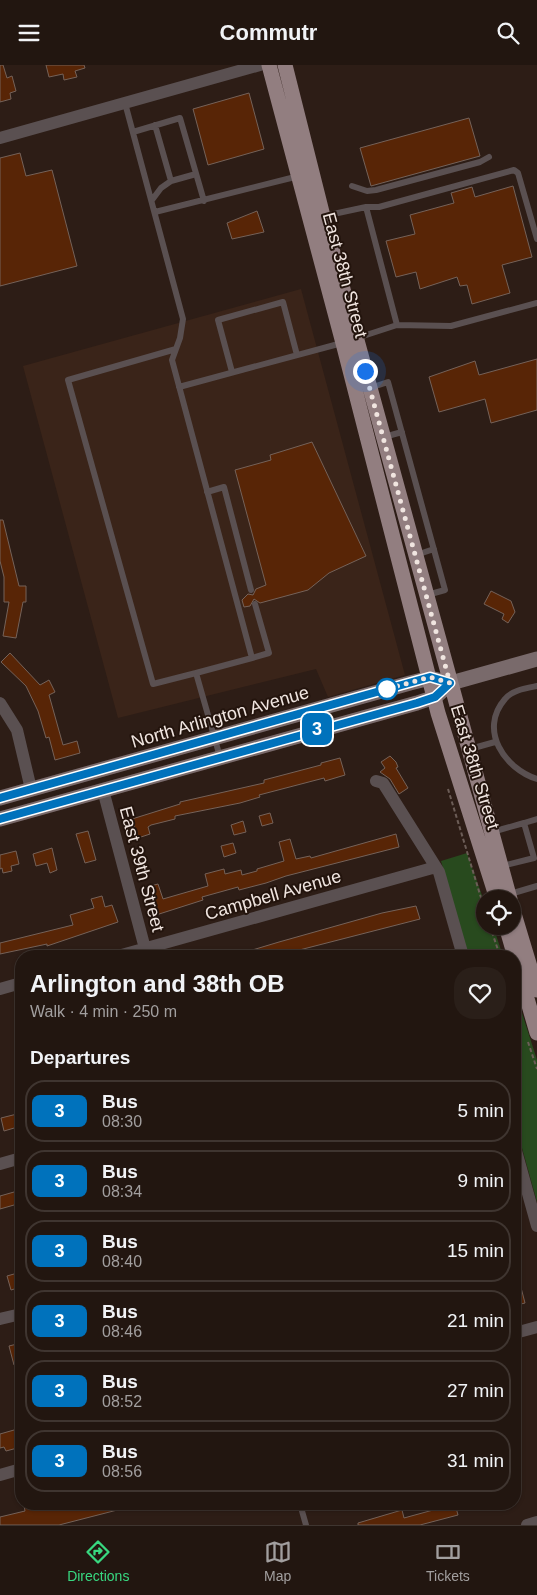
<!DOCTYPE html>
<html lang="en">
<head>
<meta charset="utf-8">
<style>
	body { margin:0; font-family:Arial,sans-serif; background:#2a1f19; color:#f1f3f6; height:100vh; display:flex; flex-direction:column; font-size:19px; white-space:nowrap }
	* { box-sizing:border-box; margin:0 }
	p { font-size:16px; color:#a29f9f }
	.icon { flex:none; width:28px; height:28px; fill:none; stroke:currentColor; stroke-width:2; stroke-linecap:round; stroke-linejoin:round }
	.map { position:relative; flex:1; overflow:hidden }
	.sheet { position:absolute; left:15px; top:885px; width:506px; height:560px; display:flex; flex-direction:column; background:#221610; border-radius:20px; box-shadow:0 1px 4px #0004,0 0 0 1px #3f3530 }
	.sheet>* { flex:none }
	.badge { padding:0 10px; border-radius:8px; font-size:18px; line-height:32px }
	.buttons { position:absolute; left:476px; top:825px; display:grid; gap:10px }
	.buttons a { display:grid; place-items:center; width:45px; height:45px; border-radius:50%; background:#221610; box-shadow:0 1px 4px #0004,0 0 0 1px #3f3530; font-size:25px }
	.you { position:absolute; width:25px; height:25px; margin:-12px; border:4px solid #fff; border-radius:50%; background:#1a73e8; box-shadow:0 0 0 8px #1a73e833 }
	.map>.badge { position:absolute; translate:-50% -50%; box-shadow:0 0 0 2px #fff }
	h2 { padding:0 15px; font-size:19px; line-height:45px }
	.round { display:grid; place-items:center; flex:none; width:52px; height:52px; border-radius:20px; background:#2a1f19 }
	.summary { display:flex; align-items:center; justify-content:space-between; height:85px; padding:0 15px }
	h1 { font-size:24px; font-weight:600; line-height:38px }
	ul { padding:0; list-style:none }
	li { display:flex; align-items:center; gap:15px; height:62px; margin:0 10px 8px; padding:0 5px; border:2px solid #3f3530; border-radius:20px }
	li div { flex:1 }
	li b { display:block; font-size:19px }
	li em { font-style:normal }
	li .badge { min-width:55px; font-weight:700; text-align:center }
	header { display:flex; justify-content:space-between; align-items:center; height:65px; padding:0 15px; background:#221610; font-size:22px; font-weight:600 }
	.tabs { display:flex; justify-content:space-around; align-items:center; height:70px; border-top:1px solid #3f3530; background:#221610; font-size:14px; color:#a29f9f }
	.tabs a { display:grid; justify-items:center; gap:2px }
	.tabs .active { color:#38d880 }
	.map>svg:first-child { display:block }
</style>
</head>
<body>
<header><svg class="icon" aria-label="menu" viewBox="0 0 24 24"><path d="M4 6h16M4 12h16M4 18h16"/></svg>Commutr<svg class="icon" aria-label="search" viewBox="0 0 24 24"><circle cx="10" cy="10" r="6"/><path d="M15 15l6 6"/></svg></header>
<div class="map">
<svg width="537" height="1460" viewBox="0 0 537 1460">
	<rect width="100%" height="100%" fill="#2d1d16"/>
	<path fill="#3a2419" d="M 301,224 L 405,610 L 328,632 L 316,604 L 118,653 L 23,301 Z"/>
	<path fill="#284a1e" d="M 467,788 L 485,839 L 485,861 L 493,861 L 503,891 L 468,891 L 441,796 Z
		M 515,926 L 537,995 L 537,1137 L 515,1058 Z"/>
	<path fill="#582506" stroke="#756259" d="M 0,0 L 3,0 L 7,13 L 12,11 L 16,26 L 10,28 L 11,34 L 0,37 Z
		M 46,0 L 84,0 L 85,3 L 75,6 L 77,12 L 64,15 L 63,9 L 49,12 Z
		M 249,28 L 264,84 L 208,100 L 193,44 Z
		M 469,53 L 480,91 L 371,121 L 360,83 Z
		M 20,88 L 26,111 L 52,105 L 77,201 L 0,221 L 0,93 Z
		M 513,121 L 532,192 L 502,200 L 510,228 L 472,239 L 467,220 L 460,221 L 457,212 L 420,224 L 416,207 L 396,212 L 386,176 L 415,169 L 410,150 L 454,138 L 451,128 L 472,122 L 475,132 Z
		M 257,146 L 264,167 L 232,174 L 227,158 Z
		M 537,294 L 537,345 L 491,358 L 485,334 L 439,347 L 429,312 L 475,296 L 479,310 Z
		M 312,377 L 366,491 L 329,508 L 308,525 L 260,538 L 254,534 L 250,541 L 244,542 L 242,535 L 248,529 L 253,530 L 256,524 L 266,520 L 235,405 L 271,395 L 270,390 Z
		M 0,455 L 3,455 L 19,521 L 26,521 L 26,537 L 23,537 L 16,573 L 3,571 L 9,537 L 4,537 L 4,512 L 0,496 Z
		M 491,526 L 511,536 L 515,547 L 508,558 L 502,554 L 504,549 L 484,539 Z
		M 10,588 L 40,620 L 49,615 L 55,627 L 49,630 L 63,680 L 77,676 L 80,688 L 55,695 L 49,672 L 46,673 L 38,646 L 26,621 L 1,597 Z
		M 390,691 L 396,697 L 398,702 L 396,703 L 408,723 L 399,729 L 390,714 L 380,707 L 385,703 L 381,697 Z
		M 340,693 L 345,710 L 325,716 L 324,713 L 259,730 L 260,732 L 240,738 L 175,751 L 175,754 L 151,760 L 148,762 L 150,769 L 138,773 L 132,754 L 180,739 L 180,737 L 264,718 L 264,715 L 321,700 L 321,698 Z
		M 270,748 L 273,758 L 262,761 L 259,751 Z
		M 243,756 L 246,767 L 234,770 L 231,760 Z
		M 88,766 L 96,795 L 85,798 L 76,769 Z
		M 396,769 L 399,782 L 286,811 L 266,818 L 239,825 L 238,822 L 202,832 L 203,835 L 156,850 L 147,822 L 158,819 L 163,834 L 208,821 L 205,809 L 224,804 L 225,809 L 241,805 L 242,810 L 257,806 L 257,804 L 284,796 L 279,777 L 290,774 L 296,794 L 310,791 L 311,793 Z
		M 233,778 L 236,788 L 224,792 L 221,781 Z
		M 52,783 L 57,805 L 50,808 L 47,798 L 36,801 L 33,789 Z
		M 16,786 L 19,799 L 11,801 L 12,806 L 3,808 L 2,803 L 0,804 L 0,790 Z
		M 102,831 L 105,842 L 112,840 L 118,857 L 47,881 L 47,879 L 0,889 L 0,878 L 73,860 L 70,850 L 94,843 L 91,834 Z
		M 416,841 L 420,854 L 276,891 L 239,891 L 239,889 L 279,877 L 382,848 Z
		M 21,1048 L 21,1061 L 4,1066 L 1,1053 Z
		M 21,1125 L 21,1138 L 0,1144 L 0,1131 Z
		M 21,1207 L 21,1222 L 11,1225 L 7,1211 Z
		M 515,1211 L 518,1211 L 525,1238 L 517,1240 L 515,1239 Z
		M 21,1278 L 21,1298 L 14,1300 L 9,1281 Z
		M 21,1363 L 21,1382 L 6,1386 L 4,1382 L 0,1383 L 0,1369 Z
		M 30,1439 L 129,1439 L 129,1442 L 59,1460 L 0,1460 L 0,1452 L 25,1446 L 24,1441 Z
		M 455,1439 L 458,1450 L 420,1460 L 358,1460 L 358,1458 L 402,1445 L 404,1453 Z"/>
	<g fill="none" stroke-linecap="round" stroke-linejoin="round">
		<path stroke="#6c5d57" stroke-width="2" stroke-dasharray="4 2.5" stroke-linecap="butt" d="M 448,724 L 485,846
			M 490,861 L 500,891
			M 528,977 L 537,1004"/>
		<path stroke="#5a5051" stroke-width="6" d="M 125,38 L 183,254 L 180,273 L 172,295 L 252,593 L 196,608 L 220,692
			M 155,60 L 171,116 L 196,109
			M 133,67 L 180,53 L 204,136
			M 352,121 L 367,126 L 376,125 L 480,97 L 489,92
			M 152,135 L 161,123 L 171,116
			M 366,142 L 379,142 L 514,105 L 518,108 L 537,174
			M 155,147 L 299,111
			M 324,151 L 366,142 L 397,260 L 357,273
			M 397,260 L 451,261 L 537,238
			M 176,284 L 68,315 L 153,619 L 196,608
			M 232,307 L 218,255 L 283,237 L 297,290
			M 179,322 L 342,278
			M 370,323 L 388,317 L 445,525 L 427,530
			M 384,372 L 402,367
			M 207,427 L 224,422 L 251,525
			M 416,490 L 434,484
			M 252,593 L 269,588 L 255,539
			M 537,621 C 527,623 512,625 505,634 C 478,665 505,704 537,714
			M 470,684 L 495,677
			M 524,758 L 537,754
			M 492,767 L 524,758 L 534,793 L 502,801
			M 510,829 L 537,821
			M 300,1439 L 306,1460"/>
		<path stroke="#5a5051" stroke-width="12" d="M 0,73 L 260,0
			M 0,638 L 17,665 L 31,724
			M 376,716 L 383,718 L 439,807 L 463,891
			M 103,725 L 147,891
			M 118,891 L 436,802
			M 0,924 L 21,918
			M 515,1082 L 537,1161
			M 0,1099 L 21,1093
			M 0,1254 L 21,1249
			M 515,1268 L 537,1262
			M 0,1410 L 21,1404
			M 527,1460 L 537,1457"/>
		<path stroke="#796a6b" stroke-width="15" d="M 0,733 L 410,618 L 430,613 L 442,616
			M 0,754 L 417,638 L 435,632 L 451,618 L 537,594"/>
		<path stroke="#927e80" stroke-width="15" d="M 269,0 L 343,278 L 438,648 L 497,834
			M 285,0 L 323,151 L 510,834
			M 512,842 L 537,925
			M 506,861 L 537,968"/>
	</g>
	<g fill="none" stroke-linecap="round" stroke-linejoin="round">
		<defs>
			<path id="line" d="M 0,733 L 430,612 L 450,618 L 435,632 L 417,638 L 0,754"/>
		</defs>
		<use href="#line" stroke="#fff" stroke-width="11"/>
		<use href="#line" stroke="#0072bc" stroke-width="8"/>
		<path stroke="#f0e5e0" stroke-width="5" stroke-dasharray="0 9" d="M 365,306 L 450,618 L 430,612 L 387,624"/>
	</g>
	<circle fill="#fff" stroke="#0072bc" stroke-width="2.5" cx="387" cy="624" r="10"/>
	<g text-anchor="middle" stroke-width="4" stroke-linejoin="round" paint-order="stroke">
		<g font-size="18" fill="#f0e5e0" stroke="#23140d">
			<text transform="translate(345 210) rotate(75)" y="6">East 38th Street</text>
			<text transform="translate(220 652) rotate(-16)" y="6">North Arlington Avenue</text>
			<text transform="translate(475 702) rotate(73)" y="6">East 38th Street</text>
			<text transform="translate(142 804) rotate(75)" y="6">East 39th Street</text>
			<text transform="translate(273 830) rotate(-16)" y="6">Campbell Avenue</text>
		</g>
	</g>
</svg>
<div class="buttons">
<a><svg class="icon" aria-label="locate" viewBox="0 0 24 24"><circle cx="12" cy="12" r="6"/><path d="M12 2v4M12 18v4M2 12h4M18 12h4"/></svg></a>
</div>
<div class="you" style="left:365px;top:306px"></div>
<b class="badge" style="left:317px;top:664px;background:#0072bc;color:#fff">3</b>
<section class="sheet">
<div class="summary"><div><h1>Arlington and 38th OB</h1><p>Walk · 4 min · 250 m</p></div><a class="round"><svg class="icon" aria-label="heart" viewBox="0 0 24 24"><path d="M12 20l-8-8c-3-5 5-10 8-4 3-6 11-1 8 4z"/></svg></a></div>
<h2>Departures</h2>
<ul>
<li><span class="badge" style="background:#0072bc;color:#fff">3</span><div><b>Bus</b><p>08:30</p></div><em>5 min</em></li>
<li><span class="badge" style="background:#0072bc;color:#fff">3</span><div><b>Bus</b><p>08:34</p></div><em>9 min</em></li>
<li><span class="badge" style="background:#0072bc;color:#fff">3</span><div><b>Bus</b><p>08:40</p></div><em>15 min</em></li>
<li><span class="badge" style="background:#0072bc;color:#fff">3</span><div><b>Bus</b><p>08:46</p></div><em>21 min</em></li>
<li><span class="badge" style="background:#0072bc;color:#fff">3</span><div><b>Bus</b><p>08:52</p></div><em>27 min</em></li>
<li><span class="badge" style="background:#0072bc;color:#fff">3</span><div><b>Bus</b><p>08:56</p></div><em>31 min</em></li>
</ul>
</section>
</div>
<nav class="tabs">
<a class="active"><svg class="icon" aria-label="directions" viewBox="0 0 24 24"><path d="M12 3l9 9-9 9-9-9zM9 14v-3h6M13 9l2 2-2 2"/></svg>Directions</a>
<a><svg class="icon" aria-label="map" viewBox="0 0 24 24"><path d="M3 6l6-2 6 2 6-2v14l-6 2-6-2-6 2zM9 4v14M15 6v14"/></svg>Map</a>
<a><svg class="icon" aria-label="tickets" viewBox="0 0 24 24"><path d="M3 7h18v10H3zM15 7v10"/></svg>Tickets</a>
</nav>
</body>
</html>
